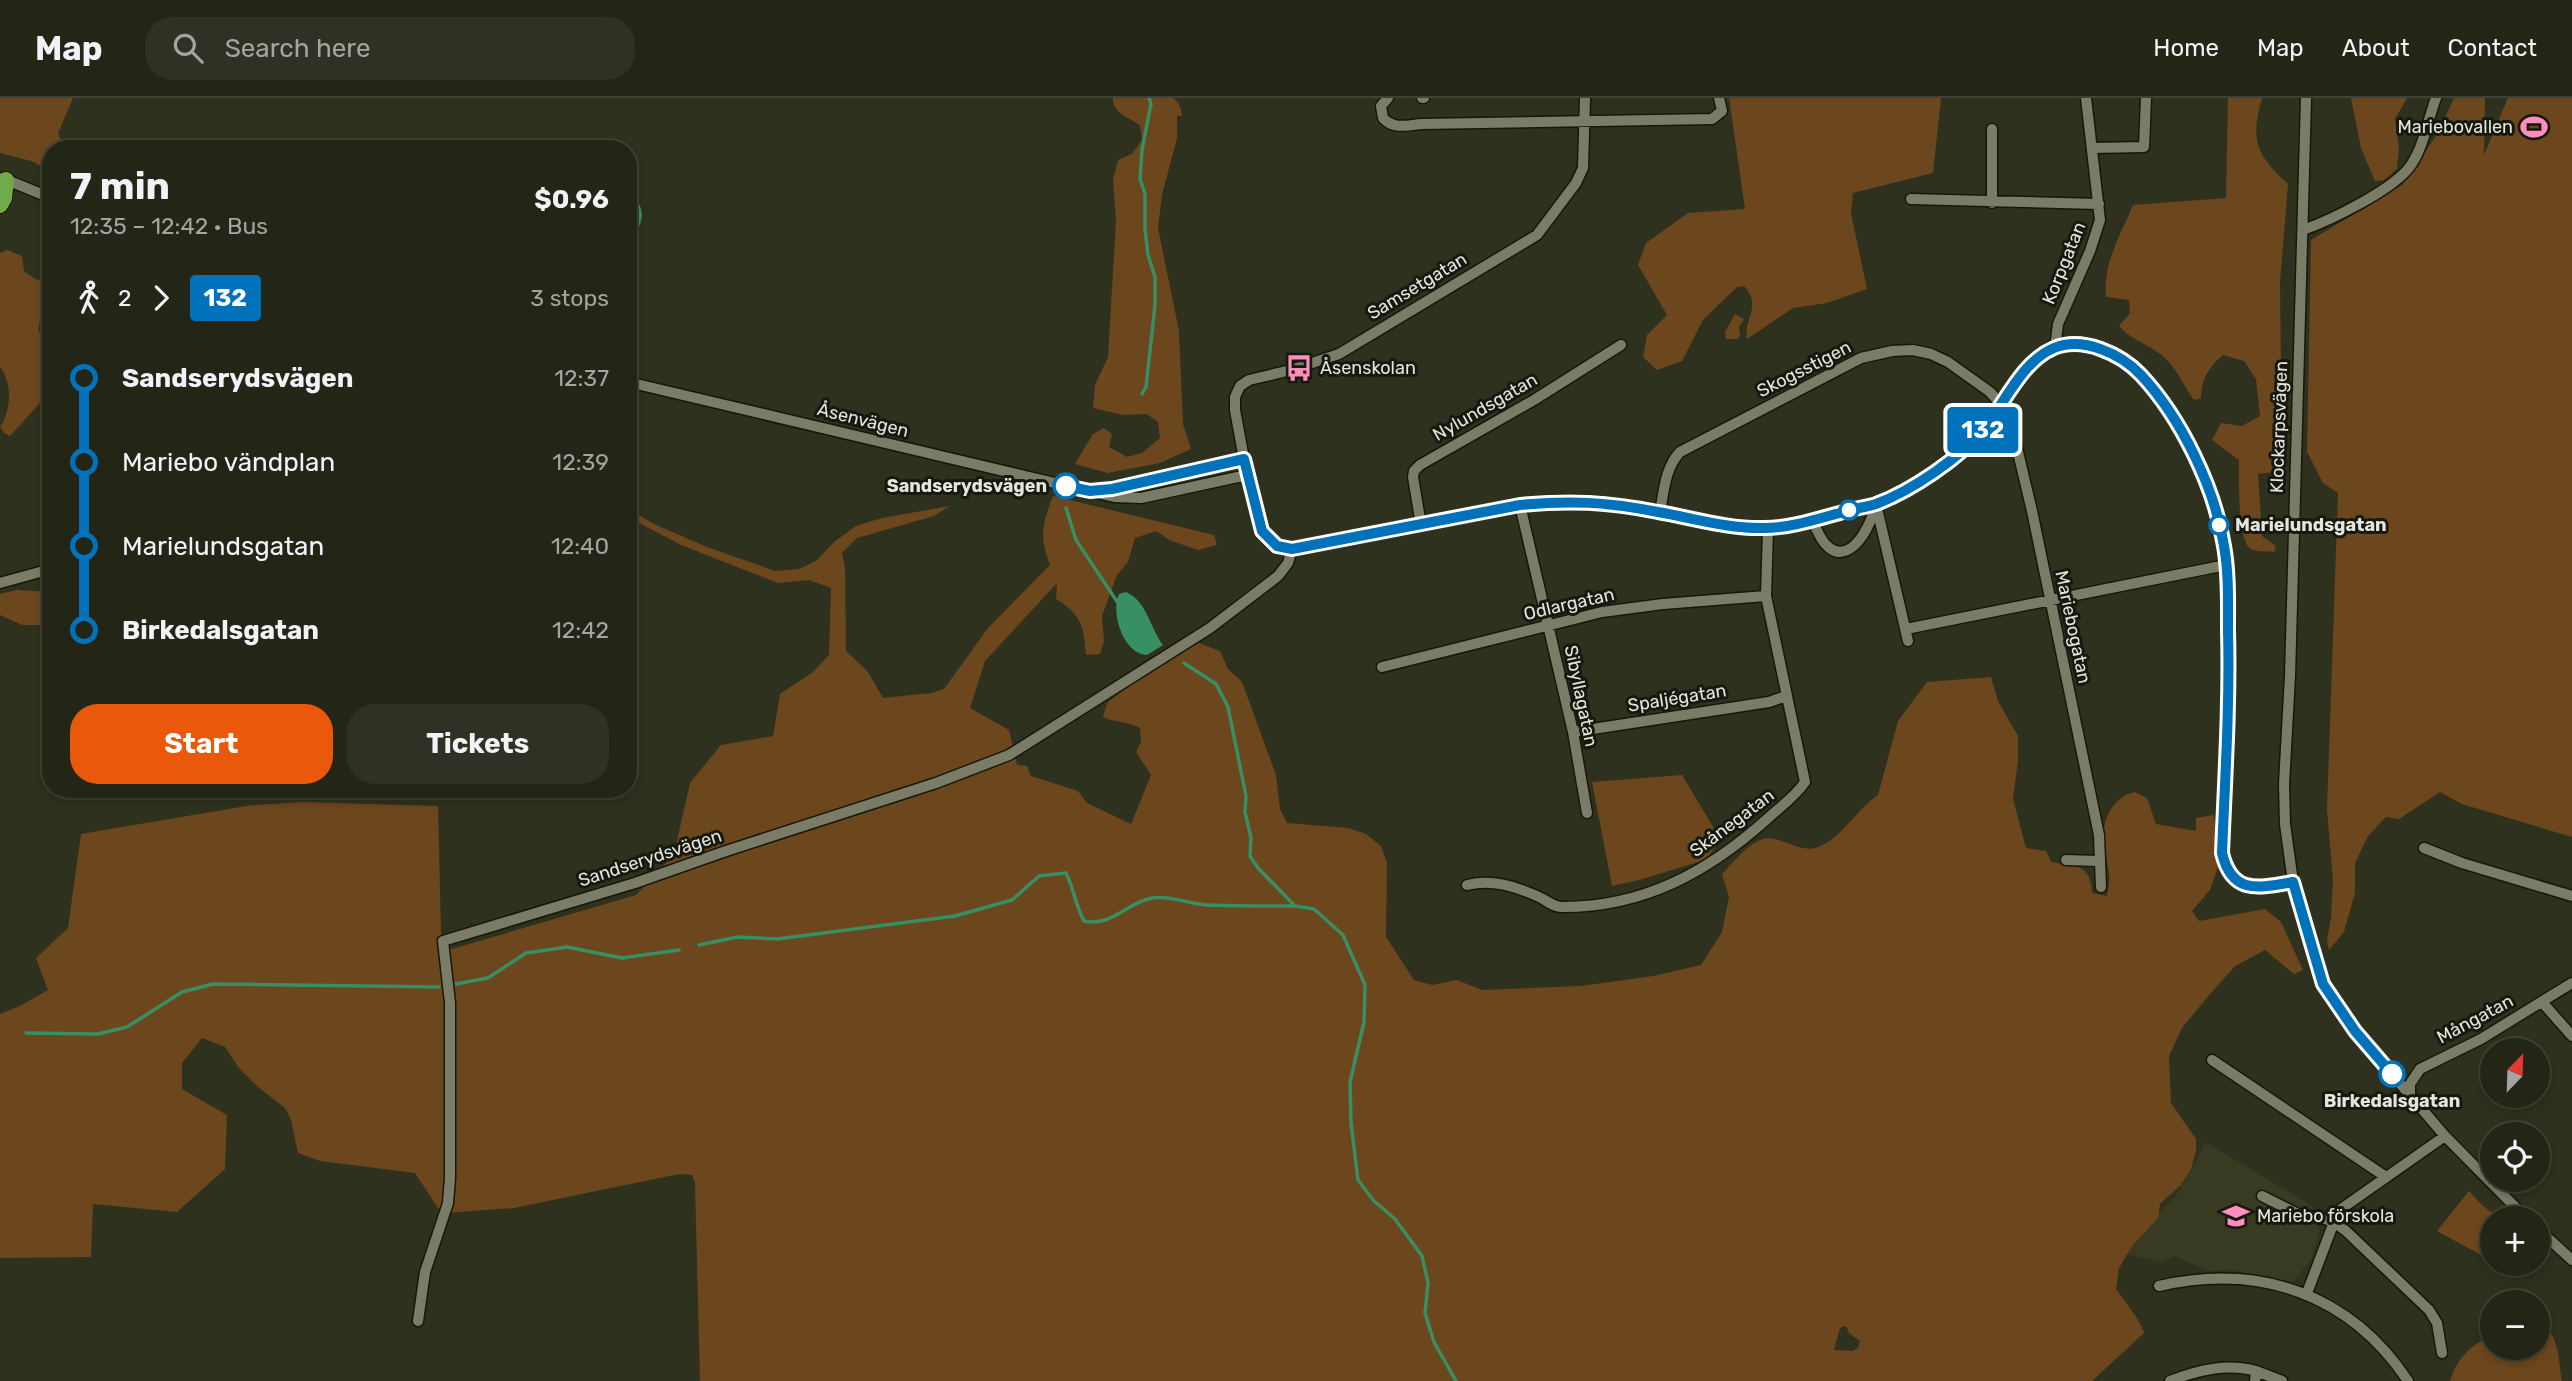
<!DOCTYPE html>
<html lang="en">
<head>
<meta charset="utf-8">
<style>
	body { margin:0; font-family:Rubik,sans-serif; background:#2f3124; color:#f1f3f6; height:100vh; display:flex; flex-direction:column; font-size:26px; white-space:nowrap }
	* { box-sizing:border-box; margin:0 }
	p { font-size:23px; color:#a3a5a1 }
	.icon { flex:none; width:38px; height:38px; fill:none; stroke:currentColor; stroke-width:2; stroke-linecap:round; stroke-linejoin:round }
	.map { position:relative; flex:1; overflow:hidden }
	.panel { position:absolute; left:42px; top:42px; width:595px; height:658px; display:flex; flex-direction:column; background:#232517; border-radius:28px; box-shadow:0 4px 10px #0003,0 0 0 2px #404236 }
	.panel>* { flex:none }
	.badge { padding:0 14px; border-radius:5px; font-size:24px; line-height:46px }
	.needle { width:46px; rotate:23deg }
	.controls { position:absolute; left:2480px; top:940px; display:grid; gap:14px }
	.controls a { display:grid; place-items:center; width:70px; height:70px; border-radius:50%; background:#232517; box-shadow:0 4px 10px #0003,0 0 0 2px #404236; font-size:35px }
	.map>.badge { position:absolute; translate:-50% -50%; box-shadow:0 0 0 4px #fff }
	.legs { display:flex; align-items:center; gap:10px; height:77px; padding:0 28px; font-size:23px }
	.legs p { margin-inline-start:auto }
	.overview { display:flex; align-items:center; justify-content:space-between; height:119px; padding:0 28px }
	h1 { font-size:38px; font-weight:700; line-height:52px }
	.cta { display:flex; gap:14px; margin-top:auto; padding:14px 28px }
	.cta a { flex:1; height:80px; border-radius:28px; background:#ea580c; color:#fff; font-size:28px; font-weight:700; line-height:80px; text-align:center }
	.cta a+a { background:#2f3124; color:#f1f3f6 }
	ul { padding:0 28px; list-style:none }
	li { display:flex; align-items:center; gap:24px; height:84px; font-size:26px }
	li i { display:grid; place-items:center; width:10px; height:100%; margin:0 9px; background:currentColor }
	li i::after { content:''; width:18px; height:18px; margin:-9px; border:5px solid; border-radius:50%; background:#232517 }
	li p { margin-inline-start:auto }
	li:first-child i { background:linear-gradient(#0000 50%,currentColor 0) }
	li:last-child i { background:linear-gradient(currentColor 50%,#0000 0) }
	header { display:flex; align-items:center; gap:42px; box-sizing:border-box; height:98px; padding:0 35px; background:#232517; border-bottom:2px solid #404236 }
	header strong { font-size:33px }
	nav { display:flex; gap:38px; margin-inline-start:auto; font-size:24px }
	.search { width:490px; height:63px; background:#2f3124; display:flex; align-items:center; gap:18px; box-sizing:border-box; padding:0 24px; border-radius:28px; color:#a3a5a1; font-size:26px }
	.map>svg:first-child { display:block }
</style>
</head>
<body>
<header>
<strong>Map</strong>
<div class="search"><svg class="icon" aria-label="search" viewBox="0 0 24 24"><circle cx="10" cy="10" r="6"/><path d="M15 15l6 6"/></svg>Search here</div>
<nav><a>Home</a><a>Map</a><a>About</a><a>Contact</a></nav>
</header>
<div class="map">
<svg width="2572" height="1283" viewBox="0 0 2572 1283">
	<rect width="100%" height="100%" fill="#2f311f"/>
	<path fill="#383a21" d="M 2206,1044 L 2312,1108 L 2320,1132 L 2311,1162 L 2293,1184 L 2231,1172 L 2208,1173 L 2175,1158 L 2162,1164 L 2120,1155 L 2177,1096 Z"/>
	<path fill="#6c461d" fill-rule="evenodd" d="M 0,0 L 73,0 L 58,35 L 63,46 L 71,51 L 51,51 L 51,73 L 31,63 L 0,55 Z
		M 1113,0 L 1173,0 C 1180,5 1181,10 1182,18 L 1177,18 L 1177,40 L 1162,97 L 1158,130 L 1179,233 L 1183,326 L 1191,351 L 1160,365 L 1108,375 L 1075,366 L 1093,336 L 1104,330 L 1112,336 L 1109,349 L 1127,359 L 1142,355 L 1160,340 L 1158,324 L 1147,316 L 1123,317 L 1093,310 L 1095,287 L 1108,259 L 1116,122 L 1113,82 L 1118,62 L 1132,56 L 1142,42 L 1140,27 C 1129,20 1112,14 1113,0 Z
		M 1729,0 L 1941,0 L 1933,75 L 1853,95 L 1851,115 L 1867,191 L 1827,205 L 1793,210 L 1747,241 C 1743,220 1763,209 1744,188 L 1737,189 L 1703,222 L 1682,263 L 1657,272 L 1643,259 L 1647,237 L 1667,217 L 1638,167 L 1646,145 L 1688,115 L 1745,111 Z
		M 2228,0 L 2262,0 C 2250,43 2256,56 2288,86 L 2280,184 L 2282,373 L 2258,376 L 2262,438 L 2276,448 L 2274,454 C 2267,453 2256,454 2251,451 C 2237,444 2239,377 2239,362 L 2212,342 L 2221,325 L 2242,328 L 2260,318 L 2256,281 L 2244,263 L 2223,257 C 2209,268 2201,282 2201,300 L 2194,302 C 2185,290 2179,275 2169,264 C 2155,248 2133,244 2119,228 L 2130,215 L 2129,202 L 2106,199 C 2103,165 2120,138 2133,107 L 2226,100 Z
		M 2351,0 L 2407,0 L 2395,21 L 2399,50 L 2397,71 L 2384,82 L 2375,83 L 2361,50 Z
		M 2454,0 L 2485,0 L 2484,57 L 2508,0 L 2572,0 L 2572,739 L 2462,706 L 2440,694 L 2399,721 L 2386,719 L 2368,738 L 2355,765 L 2355,795 L 2344,834 L 2329,852 L 2327,843 L 2331,819 L 2333,783 L 2327,711 L 2338,395 L 2323,385 L 2307,354 L 2311,142 L 2402,87 L 2438,35 Z
		M 7,152 L 22,158 L 24,173 L 35,181 L 49,184 C 54,209 37,215 39,235 L 51,239 L 51,293 L 10,338 L 4,335 L 0,329 C 11,313 13,285 0,269 L 0,155 Z
		M 1735,216 L 1744,221 L 1739,229 L 1740,238 L 1737,241 L 1726,241 L 1725,234 Z
		M 1053,398 L 1214,437 L 1217,447 L 1198,452 L 1169,442 L 1156,433 L 1135,440 L 1128,464 L 1117,477 L 1102,518 L 1104,543 L 1100,556 L 1086,557 C 1084,528 1081,516 1056,501 L 1057,485 L 985,563 L 970,610 L 1009,632 L 1017,667 L 1027,668 L 1031,678 L 1078,693 L 1087,705 L 1131,726 L 1151,677 L 1136,654 L 1141,643 L 1140,630 C 1127,623 1116,625 1103,619 L 1107,605 L 1168,557 L 1196,544 L 1220,553 L 1228,571 L 1242,584 L 1276,677 L 1280,711 L 1287,725 L 1348,730 L 1366,736 L 1381,748 L 1387,765 L 1386,839 L 1414,882 L 1432,887 L 1457,882 L 1482,892 L 1581,888 L 1653,878 L 1701,867 L 1722,834 L 1729,799 L 1722,776 C 1733,765 1747,746 1763,741 C 1781,736 1799,758 1821,748 C 1845,736 1857,711 1878,697 L 1898,623 L 1927,584 L 1991,579 L 1998,603 L 2018,638 L 2018,663 L 2013,701 L 2026,750 L 2046,753 L 2051,764 C 2075,769 2091,765 2092,795 L 2107,798 C 2108,791 2110,783 2109,775 C 2106,752 2097,731 2112,710 C 2118,701 2125,696 2135,694 L 2147,700 L 2156,726 L 2196,733 L 2196,720 L 2214,717 L 2219,766 L 2210,792 L 2192,813 L 2199,823 L 2265,811 L 2281,824 L 2303,872 L 2294,876 L 2265,852 L 2235,868 L 2210,896 L 2182,930 L 2169,958 L 2171,1005 L 2196,1041 L 2196,1053 L 2191,1071 L 2181,1087 L 2160,1106 L 2158,1120 L 2132,1148 L 2119,1170 L 2116,1191 C 2126,1206 2138,1218 2144,1235 L 2092,1283 L 700,1283 L 695,1085 L 692,1077 L 679,1076 L 514,1110 L 445,1115 L 438,1110 L 415,1075 L 320,1063 L 298,1055 L 291,1022 L 285,1010 L 258,989 L 239,970 L 225,949 L 202,940 L 182,965 L 182,991 L 227,1017 L 225,1071 L 177,1114 L 93,1106 L 91,1159 L 0,1160 L 0,916 L 20,908 L 48,892 L 36,860 L 68,830 L 81,736 L 252,707 L 303,704 L 438,708 L 441,835 L 452,851 L 636,797 L 674,756 L 690,685 L 721,647 L 773,638 L 780,596 L 813,574 L 829,557 L 831,490 L 809,482 L 778,485 L 681,447 L 628,419 L 628,411 L 656,427 L 707,449 L 775,473 L 799,471 L 816,463 L 834,444 L 856,428 L 882,420 L 950,408 L 934,418 L 857,440 L 842,455 L 845,469 L 846,553 L 868,574 L 883,600 L 931,595 L 944,591 L 988,530 L 1050,467 C 1039,438 1042,427 1053,398 ZM 1844,1228 L 1847,1230 L 1849,1235 L 1860,1243 L 1858,1250 L 1852,1253 L 1834,1252 L 1840,1230 Z
		M 17,492 L 51,494 L 51,527 L 22,527 L 0,517 L 0,496 Z
		M 1682,677 L 1721,742 L 1705,762 L 1639,782 L 1612,788 L 1592,684 Z
		M 2469,1093 L 2483,1108 L 2499,1120 L 2492,1120 L 2492,1163 L 2437,1133 Z
		M 2538,1224 C 2560,1235 2558,1261 2562,1283 L 2450,1283 C 2457,1261 2470,1246 2492,1239 L 2492,1250 L 2538,1250 Z"/>
	<path fill="#378f63" d="M 628,93 C 631,98 638,103 640,108 C 645,120 639,134 628,140 Z
		M 1126,494 C 1147,503 1150,530 1163,547 L 1147,557 C 1124,557 1110,515 1119,496 Z"/>
	<g fill="none" stroke-linecap="round" stroke-linejoin="round">
		<path stroke="#378f63" stroke-width="3.5" d="M 1142,296 L 1146,289 L 1155,207 L 1155,179 L 1148,157 L 1145,131 L 1145,96 L 1140,81 L 1142,52 L 1151,6 L 1149,0
			M 1066,410 L 1076,442 L 1118,505
			M 1184,565 L 1216,586 L 1228,609 L 1246,698 L 1245,714 L 1251,740 L 1250,758 L 1258,770 L 1295,808 L 1314,811 L 1343,837 L 1365,887 L 1364,924 L 1350,984 L 1351,1025 L 1358,1082 L 1374,1103 L 1395,1121 L 1422,1158 L 1428,1185 L 1425,1215 L 1434,1244 L 1456,1283
			M 699,847 L 737,839 L 777,841 L 955,818 L 1012,802 L 1039,778 L 1066,775 C 1074,791 1075,806 1084,823 C 1110,829 1125,807 1148,801 C 1169,796 1187,806 1207,807 C 1236,808 1265,808 1294,808
			M 456,886 L 488,880 L 526,855 L 567,849 L 622,860 L 679,852
			M 26,935 L 98,936 L 127,929 L 182,894 L 213,886 L 439,889"/>
		<defs>
			<path id="minor" d="M 1388,0 L 1381,8 L 1383,20 C 1394,32 1407,27 1422,26 L 1712,21 L 1722,13 L 1719,0
				M 1422,0 L 1424,0
				M 1585,0 L 1583,70 L 1576,85 L 1537,137 L 1339,256 L 1291,272 L 1249,282 L 1240,288 L 1235,299 L 1235,312 L 1247,377 L 1262,433 L 1277,448 L 1292,451 L 1307,449 C 1353,439 1400,431 1446,422 C 1492,413 1540,399 1587,403 C 1617,405 1648,412 1678,418 C 1707,425 1739,433 1769,430 C 1783,429 1798,426 1811,423 C 1874,409 1942,383 1984,331 C 2005,305 2020,266 2052,251 C 2075,240 2107,251 2126,264 C 2148,279 2163,302 2176,324 C 2198,359 2218,408 2225,449 C 2229,477 2228,506 2229,534 C 2230,608 2224,681 2222,755 C 2232,797 2258,790 2293,784
				M 2306,0 L 2290,578 L 2284,686 L 2285,726 L 2293,784 L 2323,886 L 2355,933 L 2445,1038 L 2526,1120
				M 2092,50 L 2144,49 L 2146,0
				M 2,80 L 51,100
				M 1911,101 L 2099,106
				M 1992,105 L 1992,31
				M 2303,132 C 2331,122 2395,91 2411,67 C 2424,48 2428,21 2436,0
				M 2055,250 L 2058,226 L 2090,153 L 2100,122 L 2086,0
				M 628,284 L 1114,399 L 1141,400 L 1247,377
				M 1099,392 L 1244,361
				M 1876,406 L 1908,543
				M 1520,407 L 1573,634 L 1587,715
				M 1660,414 C 1664,393 1665,370 1680,354 L 1861,260 L 1892,253 L 1913,252 L 1931,256 L 1948,264 L 1990,294 L 2001,306 L 2012,329 L 2032,413 L 2099,737 L 2101,789
				M 1813,422 C 1832,479 1864,450 1875,409
				M 1421,427 L 1413,379 L 1414,373 L 1420,367 L 1534,302 L 1621,247
				M 0,485 L 51,471
				M 1906,531 L 2226,467
				M 1382,569 L 1602,514 L 1663,506 L 1766,498
				M 1573,634 L 1769,604 L 1786,598
				M 2424,750 L 2462,765 L 2572,798
				M 2066,762 L 2098,763
				M 1467,787 C 1492,781 1515,788 1539,799 C 1546,802 1555,810 1563,809 C 1644,809 1708,774 1767,721 C 1781,708 1794,700 1805,684 L 1766,498 L 1768,431
				M 2542,904 L 2572,938
				M 2212,962 L 2386,1079
				M 2410,998 L 2410,986 L 2420,971 L 2481,941 L 2572,885
				M 2262,1098 L 2300,1117 L 2319,1119 L 2334,1124 L 2346,1133 L 2429,1212 L 2437,1225 L 2442,1255
				M 2538,1131 L 2572,1162
				M 2159,1188 C 2260,1165 2350,1196 2408,1283
				M 2307,1195 L 2334,1124 L 2341,1111 L 2445,1038
				M 418,1223 L 425,1174 L 448,1105 L 450,1080 L 450,905 L 443,843 L 635,785 L 726,753 L 936,685 L 1009,657 L 1210,530 L 1278,478 L 1288,465 L 1292,451
				M 2170,1283 C 2198,1272 2227,1265 2256,1273
				M 2255,1283 L 2256,1273 L 2282,1283"/>
			<path id="highway" d="M 0,107 L 4,100 L 6,82"/>
		</defs>
		<use href="#minor" stroke="#171808" stroke-width="13"/>
		<use href="#highway" stroke="#171808" stroke-width="18"/>
		<use href="#minor" stroke="#7a7c68" stroke-width="10"/>
		<use href="#highway" stroke="#70ab4b" stroke-width="16"/>
	</g>
	<g fill="none" stroke-linecap="round" stroke-linejoin="round">
		<defs>
			<path id="line-1" d="M 1066,388 L 1090,393 L 1112,391 L 1244,361 L 1262,433 L 1277,448 L 1292,451 L 1520,407 C 1570,402 1608,404 1658,414 C 1693,420 1728,431 1764,430 C 1792,430 1820,420 1847,413 C 1856,410 1867,409 1876,406 C 1911,393 1960,360 1984,331 C 2005,305 2021,264 2054,250 C 2083,238 2121,256 2141,277 C 2181,320 2215,390 2224,448 C 2229,475 2228,505 2228,532 C 2230,606 2225,681 2222,755 C 2232,797 2258,790 2293,784 L 2323,886 L 2355,933 L 2392,976"/>
		</defs>
		<use href="#line-1" stroke="#fff" stroke-width="16"/>
		<use href="#line-1" stroke="#0072bc" stroke-width="10"/>
	</g>
	<defs>
		<symbol id="stadium-bare" viewBox="-9 -9 18 18"><path d="M0-5a6.5 5 0 1 0 0 10a6.5 5 0 1 0 0-10ZM-3.5-1.8h7v3.6h-7Z" fill="#fe8ebc" stroke="#171810" stroke-width="2.5" paint-order="stroke"/></symbol>
		<symbol id="bus-bare" viewBox="-9 -9 18 18"><path d="M-5-6H5V4H4V6H2V4H-2V6H-4V4H-5ZM-3.5-4V0h7V-4ZM-3.5 1.2v1.5H-2V1.2ZM2 1.2v1.5H3.5V1.2Z" fill="#fe8ebc" stroke="#171810" stroke-width="2.5" paint-order="stroke"/></symbol>
		<symbol id="school-bare" viewBox="-9 -9 18 18"><path d="M0-5L7-2L0 1L-7-2ZM-4 1L0 2.5L4 1V4Q0 6-4 4Z" fill="#fe8ebc" stroke="#171810" stroke-width="2.5" paint-order="stroke"/></symbol>
	</defs>
	<g fill-rule="evenodd">
		<use href="#stadium-bare" x="2515" y="10" width="38" height="38"/>
		<use href="#bus-bare" x="1280" y="251" width="38" height="38"/>
		<use href="#school-bare" x="2217" y="1099" width="38" height="38"/>
	</g>
	<g fill="#fff" stroke="#0072bc" stroke-width="3.5">
		<circle cx="1066" cy="388" r="12"/>
		<circle cx="1849" cy="412" r="9"/>
		<circle cx="2219" cy="427" r="9"/>
		<circle cx="2392" cy="976" r="12"/>
	</g>
	<g text-anchor="middle" stroke-width="6" stroke-linejoin="round" paint-order="stroke">
		<g font-size="18" fill="#e5e6db" stroke="#171810" text-anchor="start">
			<text x="2513" y="35" text-anchor="end">Mariebovallen</text>
			<text x="1320" y="276">Åsenskolan</text>
			<text x="2257" y="1124">Mariebo förskola</text>
		</g>
		<g font-size="18" fill="#e5e6db" stroke="#171810">
			<text transform="translate(2064 165) rotate(-68)" y="6">Korpgatan</text>
			<text transform="translate(1417 188) rotate(-31)" y="6">Samsetgatan</text>
			<text transform="translate(1804 271) rotate(-27)" y="6">Skogsstigen</text>
			<text transform="translate(1485 309) rotate(-30)" y="6">Nylundsgatan</text>
			<text transform="translate(863 322) rotate(14)" y="6">Åsenvägen</text>
			<text transform="translate(2279 329) rotate(-88)" y="6">Klockarpsvägen</text>
			<text transform="translate(1569 506) rotate(-13)" y="6">Odlargatan</text>
			<text transform="translate(2073 529) rotate(78)" y="6">Mariebogatan</text>
			<text transform="translate(1581 598) rotate(78)" y="6">Sibyllagatan</text>
			<text transform="translate(1677 600) rotate(-9)" y="6">Spaljégatan</text>
			<text transform="translate(1732 725) rotate(-37)" y="6">Skånegatan</text>
			<text transform="translate(650 760) rotate(-18)" y="6">Sandserydsvägen</text>
			<text transform="translate(2475 921) rotate(-28)" y="6">Mångatan</text>
		</g>
		<g font-size="18" font-weight="bold" fill="#e5e6db" stroke="#171810" text-anchor="end">
			<text x="1047" y="394">Sandserydsvägen</text>
			<text x="2235" y="433" text-anchor="start">Marielundsgatan</text>
			<text x="2392" y="1009" text-anchor="middle">Birkedalsgatan</text>
		</g>
	</g>
</svg>
<div class="controls">
<a><svg class="needle" viewBox="-14 -14 28 28"><path d="M0-13l5 13h-10z" fill="#e53935"/><path d="M0 13l5-13h-10z" fill="#a3a5a1"/></svg></a>
<a><svg class="icon" aria-label="locate" viewBox="0 0 24 24"><circle cx="12" cy="12" r="6"/><path d="M12 2v4M12 18v4M2 12h4M18 12h4"/></svg></a>
<a>+</a>
<a>−</a>
</div>
<b class="badge" style="left:1983px;top:332px;background:#0072bc;color:#fff">132</b>
<section class="panel">
<div class="overview"><div><h1>7 min</h1><p>12:35 – 12:42 · Bus</p></div><b>$0.96</b></div>
<div class="legs"><svg class="icon" aria-label="walk" viewBox="0 0 24 24"><circle cx="13" cy="4" r="2"/><path d="M13 8l-2 6 4 7M11 14l-3 7M7 12l3-4h3l4 4"/></svg>2<svg class="icon" aria-label="forward" viewBox="0 0 24 24"><path d="M9 5l7 7-7 7"/></svg><b class="badge" style="background:#0072bc;color:#fff">132</b><p>3 stops</p></div>
<ul>
<li><i style="color:#0072bc"></i><b>Sandserydsvägen</b><p>12:37</p></li>
<li><i style="color:#0072bc"></i><span>Mariebo vändplan</span><p>12:39</p></li>
<li><i style="color:#0072bc"></i><span>Marielundsgatan</span><p>12:40</p></li>
<li><i style="color:#0072bc"></i><b>Birkedalsgatan</b><p>12:42</p></li>
</ul>
<div class="cta"><a>Start</a><a>Tickets</a></div>
</section>
</div>
</body>
</html>
